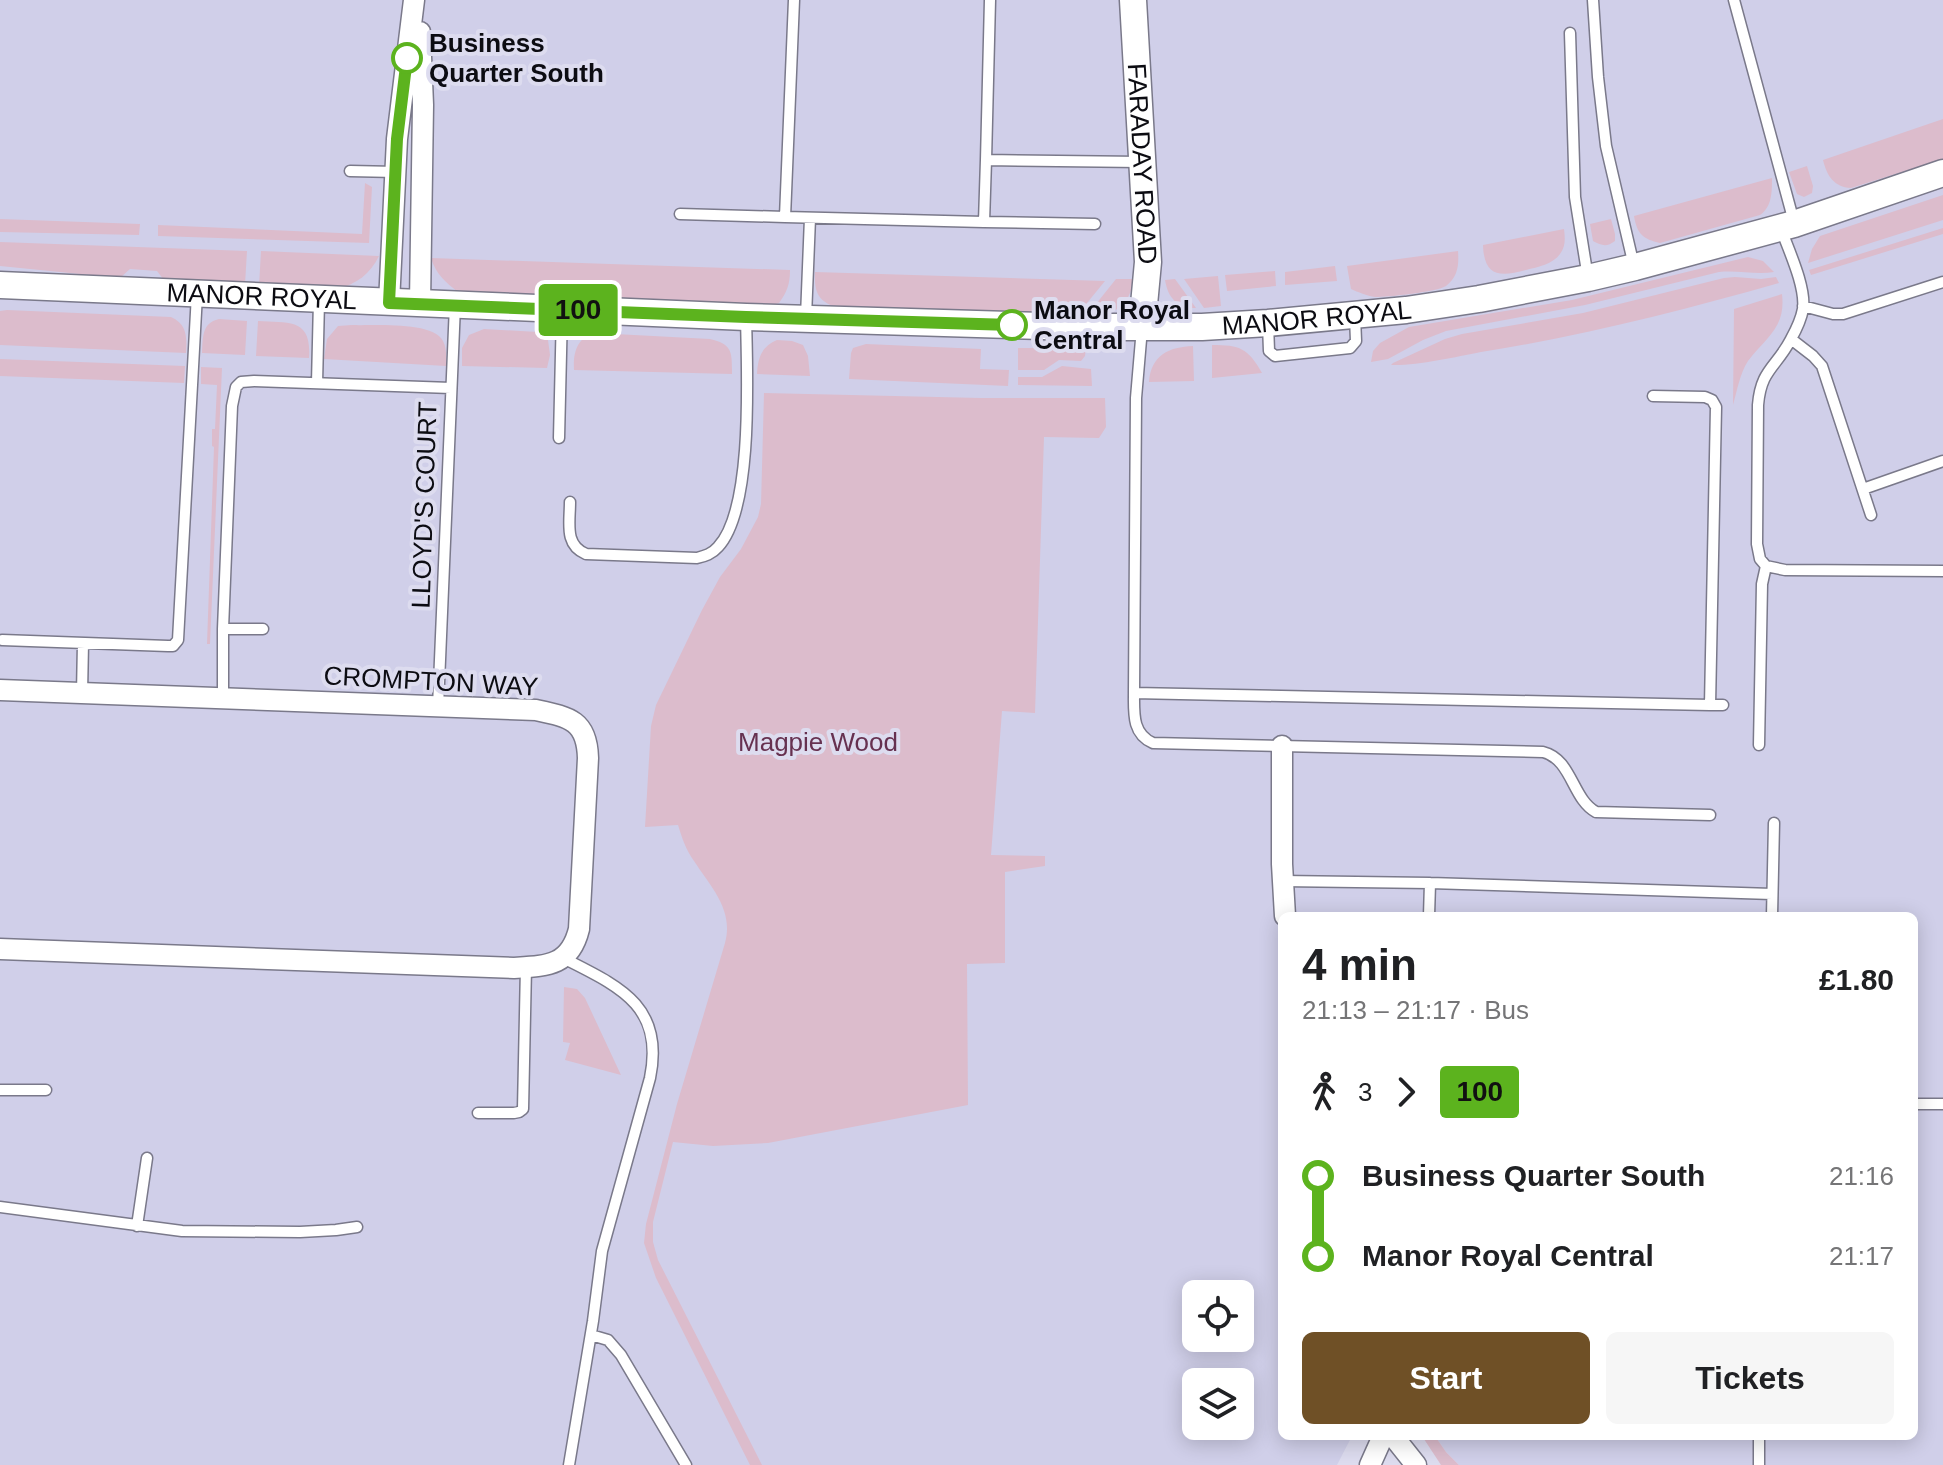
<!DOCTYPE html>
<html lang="en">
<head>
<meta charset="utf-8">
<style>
	body { margin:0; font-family:Arial,sans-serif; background:#f6f6f6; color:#202124; height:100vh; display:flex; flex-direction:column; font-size:30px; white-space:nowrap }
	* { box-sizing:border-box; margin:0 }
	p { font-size:26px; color:#757577 }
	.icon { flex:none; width:44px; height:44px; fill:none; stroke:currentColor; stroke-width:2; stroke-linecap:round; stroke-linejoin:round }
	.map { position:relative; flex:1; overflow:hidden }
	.side { position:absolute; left:1278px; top:912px; width:640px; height:528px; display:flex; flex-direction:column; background:#fff; border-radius:12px; box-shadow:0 4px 20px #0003 }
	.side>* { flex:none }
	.badge { padding:0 16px; border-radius:6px; font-size:28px; line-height:52px }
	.buttons { position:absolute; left:1182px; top:1280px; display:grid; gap:16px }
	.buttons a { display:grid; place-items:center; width:72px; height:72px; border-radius:12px; background:#fff; box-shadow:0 4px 20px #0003; font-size:40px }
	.map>.badge { position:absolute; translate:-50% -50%; box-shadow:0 0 0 4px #fff }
	.legs { display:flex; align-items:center; gap:12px; height:88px; padding:0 24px; font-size:26px }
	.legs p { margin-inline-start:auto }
	.overview { display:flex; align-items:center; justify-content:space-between; height:136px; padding:0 24px }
	h1 { font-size:44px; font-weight:700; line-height:60px }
	.action { display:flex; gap:16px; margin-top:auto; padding:16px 24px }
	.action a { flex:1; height:92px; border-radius:12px; background:#6f5026; color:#fff; font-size:32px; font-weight:700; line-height:92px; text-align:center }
	.action a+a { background:#f6f6f6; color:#202124 }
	ul { padding:0 24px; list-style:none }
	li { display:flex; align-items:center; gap:28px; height:80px; font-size:30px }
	li i { display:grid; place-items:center; width:12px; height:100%; margin:0 10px; background:currentColor }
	li i::after { content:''; width:20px; height:20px; margin:-10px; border:6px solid; border-radius:50%; background:#fff }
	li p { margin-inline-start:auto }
	li:first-child i { background:linear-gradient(#0000 50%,currentColor 0) }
	li:last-child i { background:linear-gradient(currentColor 50%,#0000 0) }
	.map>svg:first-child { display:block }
</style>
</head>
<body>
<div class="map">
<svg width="1943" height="1465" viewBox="0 0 1943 1465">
	<rect width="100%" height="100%" fill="#dddcef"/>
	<path fill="#d0cfe9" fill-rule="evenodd" d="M 0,0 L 1943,0 L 1943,1465 L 1459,1465 L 1446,1452 L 1435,1436 L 1914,1436 L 1914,916 L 1282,916 L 1282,1436 L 1352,1436 L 1337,1465 L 0,1465 ZM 1196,1294 L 1240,1294 L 1240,1338 L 1196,1338 ZM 1196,1382 L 1240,1382 L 1240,1426 L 1196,1426 Z"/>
	<path fill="#dcbccc" d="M 1943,119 L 1943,159 L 1851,188 C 1834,187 1827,176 1823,160 Z
		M 1807,166 L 1813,186 L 1812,193 L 1804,197 L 1797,194 L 1789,172 Z
		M 1772,178 C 1772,192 1772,207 1760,215 L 1660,243 C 1643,239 1637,234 1634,216 Z
		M 365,183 L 372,187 L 369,243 L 158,236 L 158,225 L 362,234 Z
		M 1943,195 L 1943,220 L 1808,263 L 1812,249 L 1820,236 Z
		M 0,219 L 140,224 L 139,235 L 0,232 Z
		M 1611,219 L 1615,234 L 1615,241 C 1607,247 1602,246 1593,241 L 1590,224 Z
		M 1943,228 L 1943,234 L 1811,275 L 1809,270 Z
		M 1564,229 C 1565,237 1566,246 1560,254 C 1553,264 1538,267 1526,270 C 1500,277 1484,277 1483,245 Z
		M 0,242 L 247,251 L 245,285 L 167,284 L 157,271 L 130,269 L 120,278 L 0,266 Z
		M 261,251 L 379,256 C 370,274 357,284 337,289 L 259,286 Z
		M 1458,251 C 1459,265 1458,277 1446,286 C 1437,292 1388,297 1375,297 C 1367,296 1358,292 1351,289 L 1347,266 Z
		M 1748,257 L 1763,261 L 1774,272 C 1756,275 1738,270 1719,272 L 1585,305 L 1446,331 L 1423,340 L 1388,359 L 1371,362 L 1373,351 L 1380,343 L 1409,327 L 1572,300 Z
		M 431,258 L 790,270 C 790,284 787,292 779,303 L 761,308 L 458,292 C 445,282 436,274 431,258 Z
		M 1335,266 L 1337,281 L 1285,285 L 1285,272 Z
		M 1275,271 L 1276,286 L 1227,291 L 1225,275 Z
		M 815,272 L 1105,281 L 1087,303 L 1086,315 L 841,309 C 819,302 814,295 815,272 Z
		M 1218,276 L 1221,306 L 1204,308 L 1184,279 Z
		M 1735,277 L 1761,279 L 1776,277 L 1779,283 C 1680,311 1582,336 1481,352 C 1455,357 1416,366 1391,365 L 1393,363 L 1445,339 L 1462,334 L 1583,313 L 1724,278 Z
		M 1116,279 L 1133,279 C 1132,300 1118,314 1096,316 L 1096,304 Z
		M 1175,279 L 1196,308 C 1177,308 1168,298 1165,280 Z
		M 1782,294 C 1786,328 1766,337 1748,361 C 1740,373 1737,391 1733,405 L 1734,309 Z
		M 7,310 L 171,317 C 187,324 187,337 186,353 L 0,345 L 0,311 Z
		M 219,319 L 247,321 L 245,355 L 202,353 C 203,339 201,323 219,319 Z
		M 258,321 C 289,323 312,318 309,358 L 256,356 Z
		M 352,325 C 373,326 433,321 443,341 C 447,348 446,358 446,366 L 324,359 L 327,339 L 338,326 Z
		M 484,329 L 538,332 L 548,340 L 550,355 L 547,368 L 462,366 L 462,348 L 469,335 Z
		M 596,333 L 710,339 C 733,344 732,353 732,374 L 574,370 C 573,352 577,337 596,333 Z
		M 777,340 L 792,341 L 803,345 L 808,356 L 810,376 L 757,374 C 758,358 761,347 777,340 Z
		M 866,344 L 981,349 L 980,369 L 1009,370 L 1008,386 L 849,379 L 851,353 L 853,348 Z
		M 1212,345 C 1240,345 1248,348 1262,373 L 1212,378 Z
		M 1193,346 L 1194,381 L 1149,382 C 1151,355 1169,347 1193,346 Z
		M 1018,348 L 1086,348 L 1085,356 L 1081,361 L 1059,360 L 1044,370 L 1018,370 Z
		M 0,359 L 185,366 L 184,383 L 0,376 Z
		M 1062,366 L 1091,369 L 1092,386 L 1018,385 L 1018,377 L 1042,377 Z
		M 201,367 L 222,368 L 210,644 L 207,644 L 214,447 L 212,446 L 212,429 L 215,429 L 217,385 L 201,384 Z
		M 764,393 L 981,398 L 1105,398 L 1106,427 L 1099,438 L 1044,437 L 1035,713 L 1002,711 L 991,855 L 1045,856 L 1045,866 L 1005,872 L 1005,963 L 967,964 L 968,1105 L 768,1143 L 713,1146 L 673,1142 L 653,1222 L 653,1242 L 658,1260 L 762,1465 L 750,1465 L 656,1278 L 644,1243 L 646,1224 L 677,1104 L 725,943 C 734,910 711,887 694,861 C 686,850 682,838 678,825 L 645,827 L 651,726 L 656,705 L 702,610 L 720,577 L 741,549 L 758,517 L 761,504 Z
		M 564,987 L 577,989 L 585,998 L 621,1075 L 565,1060 L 570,1043 L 563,1042 Z
		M 1422,1436 L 1435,1436 L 1446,1452 L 1459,1465 L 1441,1465 Z"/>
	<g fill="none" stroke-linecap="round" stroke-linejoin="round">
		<defs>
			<path id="service" d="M 794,0 L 785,217 L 984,222 L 986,160
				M 990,0 L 986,160 L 1141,162
				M 1593,0 L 1598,77 L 1606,146 L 1634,266
				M 1734,0 L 1794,222
				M 1570,33 L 1575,197 L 1588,278
				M 350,171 L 396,172
				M 680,214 L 785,217
				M 984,222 L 1095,224
				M 1781,229 C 1789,251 1806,287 1803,309 C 1801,320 1796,330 1791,339 L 1813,356 L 1822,366 L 1871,515
				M 1803,306 L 1833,314 L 1843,314 L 1943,282
				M 806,317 L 810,218
				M 1268,324 L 1269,351 L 1275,356 L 1350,348 L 1356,341 L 1355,317
				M 1142,328 L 1136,398 L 1134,693 L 1710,705 L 1716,407 L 1712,400 L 1705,397 L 1653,396
				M 317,383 L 319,301
				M 559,438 L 562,311
				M 1863,489 L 1943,461
				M 570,502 C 570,523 564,545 586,554 L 697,558 C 705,556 712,554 718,547 C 754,509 747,370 746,317
				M 1766,566 L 1785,570 L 1943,571
				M 223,629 L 232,406 L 236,387 L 241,382 L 254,381 L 451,388
				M 2,640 L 168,646 L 173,646 L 178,640 L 197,294
				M 82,693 L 83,643
				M 1134,693 C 1134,713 1132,734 1153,743 L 1543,752 C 1572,759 1572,799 1596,812 L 1710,815
				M 223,698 L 223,629 L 263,629
				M 1710,705 L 1723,705
				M 438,707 L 455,305
				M 1759,745 L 1762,584 L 1766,566 L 1760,559 L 1757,544 L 1758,405 C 1761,369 1776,368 1791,339
				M 1282,881 L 1430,883 L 1772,894
				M 1429,916 L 1430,883
				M 1772,916 L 1774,823
				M 563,958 C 618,986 665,1005 650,1078 L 602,1251 L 593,1321 L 569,1465
				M 0,1090 L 46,1090
				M 1914,1104 L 1943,1104
				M 478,1113 L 514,1113 L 519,1112 L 523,1109 L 526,967
				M 0,1207 L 182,1231 L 300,1232 L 336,1230 L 357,1227
				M 137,1226 L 147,1158
				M 591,1335 L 608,1340 L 621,1355 L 686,1465
				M 1759,1465 L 1759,1436"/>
			<path id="minor" d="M 389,303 L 397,139 L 414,0
				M 420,303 L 423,105 L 420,32
				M 0,690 L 536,710 C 569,717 587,720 588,758 L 579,929 C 570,966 547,966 514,968 L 0,949
				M 1282,746 L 1282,864 L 1285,916
				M 1393,1436 L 1416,1465
				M 1370,1465 L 1383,1436"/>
			<g id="tertiary">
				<path id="s1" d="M 1133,0 L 1148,262 L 1142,326"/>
				<path id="s2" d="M 0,285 L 746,317 L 1076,327 L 1202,327 L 1268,323 L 1406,310 L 1479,299 L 1588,278 L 1635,267 L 1794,224 L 1943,173"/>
			</g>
		</defs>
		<use href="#service" stroke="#7a798a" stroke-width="13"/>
		<use href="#minor" stroke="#7a798a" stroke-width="23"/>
		<use href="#tertiary" stroke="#7a798a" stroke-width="29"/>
		<use href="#service" stroke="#fff" stroke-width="10"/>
		<use href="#minor" stroke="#fff" stroke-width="20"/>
		<use href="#tertiary" stroke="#fff" stroke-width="26"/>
	</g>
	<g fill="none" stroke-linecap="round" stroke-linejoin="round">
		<defs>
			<path id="line-1" d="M 407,58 L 397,139 L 389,303 L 746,317 L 1012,325"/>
		</defs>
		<use href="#line-1" stroke="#fff" stroke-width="18"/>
		<use href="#line-1" stroke="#5cb31e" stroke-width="12"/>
	</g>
	<g fill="#fff" stroke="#5cb31e" stroke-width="4">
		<circle cx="407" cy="58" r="14"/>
		<circle cx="1012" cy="325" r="14"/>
	</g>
	<g text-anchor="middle" stroke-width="8" stroke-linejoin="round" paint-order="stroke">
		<g font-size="26" font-weight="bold" fill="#0c0c12" stroke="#dddcef" text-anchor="start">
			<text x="429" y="52">Business<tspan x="429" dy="30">Quarter South</tspan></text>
			<text x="1034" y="319">Manor Royal<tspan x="1034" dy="30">Central</tspan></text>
		</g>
		<g font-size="26" fill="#0c0c12" stroke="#dddcef">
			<text dy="9" stroke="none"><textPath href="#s1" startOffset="164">FARADAY ROAD</textPath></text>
			<text dy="9" stroke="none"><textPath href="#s2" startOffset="262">MANOR ROYAL</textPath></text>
			<text dy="9" stroke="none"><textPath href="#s2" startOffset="1318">MANOR ROYAL</textPath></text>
			<text transform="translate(424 505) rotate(-88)" y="9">LLOYD'S COURT</text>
			<text transform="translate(431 681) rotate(3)" y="9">CROMPTON WAY</text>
		</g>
		<g font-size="26" fill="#663150" stroke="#dddcef">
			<text x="818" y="751">Magpie Wood</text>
		</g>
	</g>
</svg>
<div class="buttons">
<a><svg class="icon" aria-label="locate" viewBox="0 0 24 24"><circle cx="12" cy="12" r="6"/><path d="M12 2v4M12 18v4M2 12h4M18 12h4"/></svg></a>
<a><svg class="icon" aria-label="layers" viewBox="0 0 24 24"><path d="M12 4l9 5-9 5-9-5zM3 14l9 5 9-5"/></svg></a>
</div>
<b class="badge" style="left:578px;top:310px;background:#5cb31e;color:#111">100</b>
<section class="side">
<div class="overview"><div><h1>4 min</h1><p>21:13 – 21:17 · Bus</p></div><b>£1.80</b></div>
<div class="legs"><svg class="icon" aria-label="walk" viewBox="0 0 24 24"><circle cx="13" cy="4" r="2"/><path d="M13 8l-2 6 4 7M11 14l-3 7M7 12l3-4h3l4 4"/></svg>3<svg class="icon" aria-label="forward" viewBox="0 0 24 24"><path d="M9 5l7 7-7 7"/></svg><b class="badge" style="background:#5cb31e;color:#111">100</b></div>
<ul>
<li><i style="color:#5cb31e"></i><b>Business Quarter South</b><p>21:16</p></li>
<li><i style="color:#5cb31e"></i><b>Manor Royal Central</b><p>21:17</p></li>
</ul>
<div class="action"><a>Start</a><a>Tickets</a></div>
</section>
</div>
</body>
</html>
